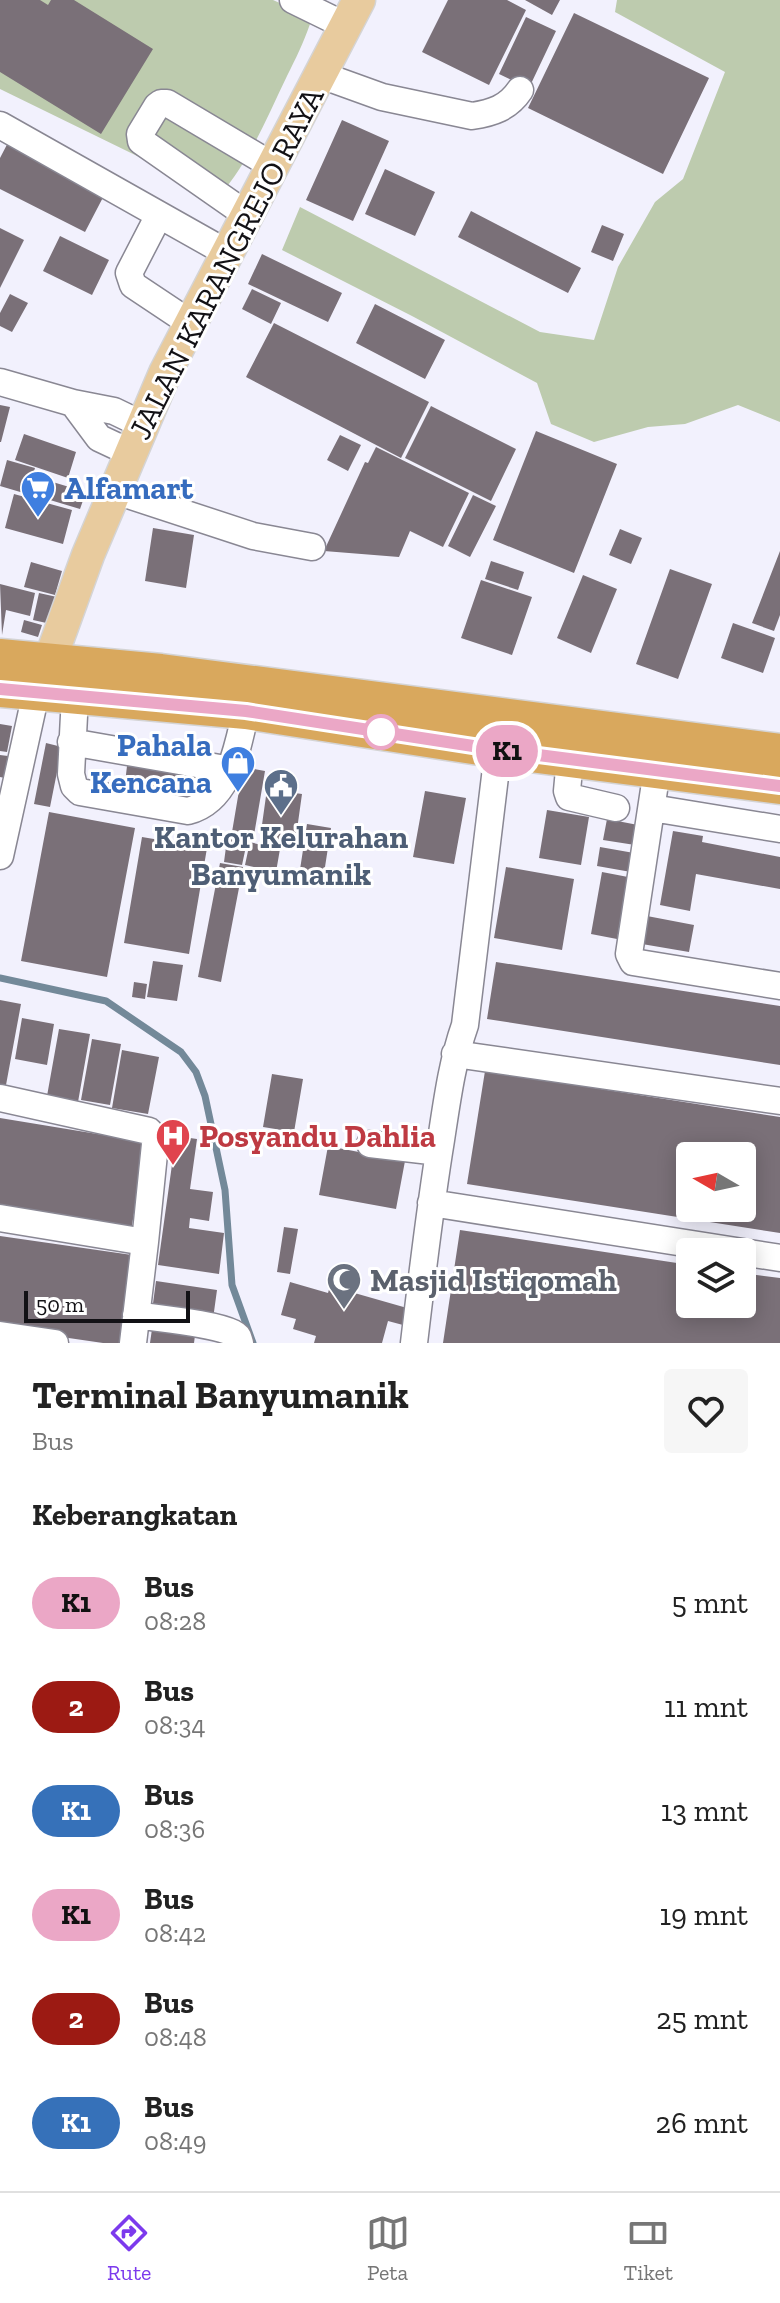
<!DOCTYPE html>
<html lang="id">
<head>
<meta charset="utf-8">
<style>
	body { margin:0; font-family:"Zilla Slab",serif; background:#f6f6f6; color:#222; height:100vh; display:flex; flex-direction:column; font-size:30px; white-space:nowrap }
	* { box-sizing:border-box; margin:0 }
	p { font-size:26px; color:#767676 }
	.icon { flex:none; width:44px; height:44px; fill:none; stroke:currentColor; stroke-width:2; stroke-linecap:round; stroke-linejoin:round }
	.map { position:relative; height:1343px; overflow:hidden }
	.drawer { display:flex; flex-direction:column; background:#fff; flex:1 }
	.drawer>* { flex:none }
	.badge { padding:0 16px; border-radius:26px; font-size:28px; line-height:52px }
	.needle { width:52px; rotate:279deg }
	.fabs { position:absolute; left:676px; top:1142px; display:grid; gap:16px }
	.fabs a { display:grid; place-items:center; width:80px; height:80px; border-radius:8px; background:#fff; box-shadow:0 4px 20px #0003; font-size:40px }
	.scale { position:absolute; left:24px; bottom:20px; width:166px; box-sizing:border-box; padding-left:8px; border:4px solid #121115; border-top:0; font-size:22px; line-height:28px; white-space:nowrap; color:#121115; -webkit-text-stroke:6px #fff; paint-order:stroke }
	.map>.badge { position:absolute; translate:-50% -50%; box-shadow:0 0 0 4px #fff }
	h2 { padding:0 32px; font-size:30px; line-height:72px }
	.round { display:grid; place-items:center; flex:none; width:84px; height:84px; border-radius:8px; background:#f6f6f6 }
	.headline { display:flex; align-items:center; justify-content:space-between; height:136px; padding:0 32px }
	h1 { font-size:38px; font-weight:800; line-height:60px }
	ul { padding:0; list-style:none }
	li { display:flex; align-items:center; gap:24px; height:104px; padding:0 32px }
	li div { flex:1 }
	li b { display:block; font-size:30px }
	li em { font-style:normal }
	li .badge { min-width:88px; font-weight:700; text-align:center }
	.dock { display:flex; justify-content:space-around; align-items:center; height:112px; border-top:2px solid #e0e0e0; background:#fff; font-size:22px; color:#767676 }
	.dock a { display:grid; justify-items:center; gap:4px }
	.dock .selected { color:#7c3aed }
	.map>svg:first-child { display:block }
</style>
</head>
<body>
<div class="map">
<svg width="780" height="1343" viewBox="0 0 780 1343">
	<rect width="100%" height="100%" fill="#f2f1fd"/>
	<path fill="#bdcbae" d="M 0,0 L 273,0 L 293,9 L 310,24 C 303,44 296,58 287,76 C 267,117 250,161 219,196 L 0,89 Z
		M 617,0 L 780,0 L 780,422 L 738,405 L 685,424 L 648,427 L 594,442 L 551,424 L 537,383 L 412,316 L 282,250 L 300,207 L 540,332 L 594,340 L 618,267 L 655,202 L 683,179 L 725,72 L 615,12 Z"/>
	<g fill="none" stroke-linecap="round" stroke-linejoin="round">
		<path stroke="#738999" stroke-width="7" d="M 0,978 L 106,1001 L 181,1052 L 196,1072 L 205,1096 L 225,1190 L 232,1285 L 253,1343"/>
	</g>
	<path fill="#7a7078" fill-rule="evenodd" d="M 0,0 L 40,0 L 48,5 L 51,0 L 74,0 L 153,49 L 101,134 L 0,72 Z
		M 448,0 L 507,0 L 526,10 L 489,85 L 422,52 Z
		M 525,0 L 560,0 L 552,15 Z
		M 574,13 L 709,78 L 663,174 L 528,108 Z
		M 526,17 L 556,31 L 529,88 L 499,74 Z
		M 342,120 L 389,141 L 353,221 L 306,200 Z
		M 13,133 L 111,182 L 85,232 L 0,189 L 0,158 Z
		M 385,169 L 435,192 L 415,236 L 365,214 Z
		M 471,211 L 581,268 L 568,293 L 458,237 Z
		M 602,225 L 624,234 L 613,261 L 591,252 Z
		M 0,228 L 24,240 L 0,288 Z
		M 60,236 L 109,260 L 92,295 L 43,271 Z
		M 262,254 L 342,293 L 328,322 L 248,284 Z
		M 252,289 L 281,303 L 271,324 L 242,309 Z
		M 10,294 L 28,303 L 12,332 L 0,326 L 0,313 Z
		M 375,304 L 445,340 L 425,379 L 356,343 Z
		M 274,323 L 429,402 L 401,458 L 246,377 Z
		M 0,405 L 10,407 L 1,442 L 0,442 Z
		M 431,406 L 516,449 L 491,501 L 405,458 Z
		M 536,431 L 617,464 L 574,573 L 493,540 Z
		M 24,434 L 76,452 L 68,478 L 15,460 Z
		M 340,435 L 361,445 L 348,471 L 327,460 Z
		M 376,447 L 469,493 L 443,547 L 410,531 L 399,557 L 324,551 L 365,462 L 368,463 Z
		M 7,460 L 35,468 L 27,494 L 0,486 Z
		M 36,477 L 86,492 L 80,509 L 30,494 Z
		M 14,494 L 72,510 L 63,544 L 5,528 Z
		M 473,495 L 496,506 L 470,557 L 448,546 Z
		M 153,528 L 194,535 L 186,588 L 145,581 Z
		M 620,529 L 642,538 L 631,564 L 609,555 Z
		M 780,551 L 780,615 L 774,631 L 752,623 Z
		M 491,561 L 524,572 L 518,590 L 485,579 Z
		M 31,562 L 62,571 L 55,595 L 24,587 Z
		M 670,569 L 712,584 L 678,679 L 636,664 Z
		M 583,575 L 617,589 L 591,653 L 557,638 Z
		M 481,580 L 532,597 L 512,655 L 461,638 Z
		M 0,584 L 35,593 L 30,616 L 6,610 L 2,635 Z
		M 39,593 L 57,597 L 51,624 L 33,620 Z
		M 24,620 L 42,625 L 38,637 L 21,632 Z
		M 733,623 L 775,638 L 763,673 L 721,658 Z
		M 0,724 L 12,726 L 7,752 L 0,751 Z
		M 46,743 L 62,747 L 50,807 L 34,804 Z
		M 0,755 L 8,756 L 5,778 L 0,777 Z
		M 127,766 L 191,774 L 189,791 L 125,783 Z
		M 243,767 L 265,771 L 254,835 L 248,834 L 246,850 L 227,846 L 229,831 L 232,832 Z
		M 267,789 L 302,794 L 295,844 L 260,839 Z
		M 425,791 L 466,798 L 454,864 L 413,857 Z
		M 547,810 L 589,817 L 581,865 L 539,858 Z
		M 49,812 L 135,828 L 107,977 L 21,961 Z
		M 607,819 L 638,825 L 635,845 L 603,840 Z
		M 307,824 L 331,828 L 323,880 L 299,876 Z
		M 673,831 L 703,836 L 702,842 L 780,857 L 780,889 L 696,874 L 690,911 L 660,905 Z
		M 142,837 L 207,848 L 189,954 L 124,943 Z
		M 249,842 L 280,849 L 276,872 L 245,865 L 248,851 L 249,851 Z
		M 226,847 L 245,851 L 242,865 L 224,862 Z
		M 600,847 L 634,853 L 631,872 L 597,866 Z
		M 220,863 L 243,867 L 221,982 L 198,977 Z
		M 506,867 L 574,879 L 562,950 L 494,938 Z
		M 602,872 L 628,877 L 617,939 L 591,934 Z
		M 647,916 L 694,925 L 689,952 L 642,944 Z
		M 153,961 L 183,965 L 177,1001 L 147,997 Z
		M 496,962 L 780,1006 L 780,1065 L 487,1019 Z
		M 134,982 L 147,984 L 145,999 L 132,997 Z
		M 0,1000 L 21,1004 L 6,1085 L 0,1084 Z
		M 22,1018 L 54,1024 L 47,1065 L 15,1059 Z
		M 59,1029 L 90,1034 L 78,1102 L 47,1096 Z
		M 92,1039 L 121,1044 L 110,1105 L 81,1100 Z
		M 122,1050 L 159,1057 L 148,1114 L 112,1108 Z
		M 485,1071 L 780,1117 L 780,1233 L 467,1184 ZM 690,1156 L 742,1156 L 742,1208 L 690,1208 Z
		M 272,1074 L 303,1079 L 294,1132 L 263,1127 Z
		M 0,1118 L 146,1142 L 131,1231 L 0,1210 Z
		M 176,1136 L 197,1139 L 190,1189 L 213,1192 L 209,1221 L 190,1218 L 189,1228 L 224,1233 L 219,1274 L 158,1265 Z
		M 328,1146 L 405,1161 L 396,1209 L 319,1195 Z
		M 284,1227 L 298,1229 L 290,1274 L 277,1272 Z
		M 460,1230 L 690,1265 L 690,1304 L 742,1304 L 742,1273 L 780,1278 L 780,1343 L 443,1343 Z
		M 0,1236 L 132,1255 L 119,1343 L 103,1343 L 0,1328 Z
		M 156,1281 L 217,1290 L 213,1319 L 152,1311 Z
		M 290,1282 L 328,1293 L 330,1286 L 407,1308 L 403,1325 L 388,1321 L 382,1343 L 314,1343 L 316,1336 L 293,1329 L 296,1319 L 281,1315 Z
		M 153,1322 L 196,1328 L 194,1343 L 150,1343 Z"/>
	<g fill="none" stroke-linecap="round" stroke-linejoin="round">
		<defs>
			<path id="minor" d="M 293,0 L 346,26
				M 321,75 L 382,97 L 472,116 C 492,113 508,108 520,90
				M 0,125 L 227,253
				M 159,215 L 129,273 L 133,285 L 190,323
				M 247,215 L 141,141 L 140,134 L 157,106 L 161,103 L 167,103 L 273,166
				M 0,382 L 73,403 L 114,411 L 143,425
				M 73,403 L 99,438 L 131,453
				M 116,491 L 253,536 L 312,547
				M 75,696 L 71,774 L 74,786 L 80,792 L 188,811 C 230,800 237,748 246,711
				M 71,742 L 231,770
				M 570,759 L 567,791 L 569,797 L 616,808
				M 657,770 L 629,954 L 633,962 L 780,986
				M 652,808 L 780,829
				M 0,856 L 36,693 L 43,677
				M 455,1054 L 780,1101
				M 0,1098 L 149,1131 L 154,1137 L 155,1144 L 145,1242
				M 370,1144 L 439,1152
				M 431,1203 L 780,1258
				M 0,1218 L 145,1242 L 133,1343
				M 136,1315 C 161,1319 212,1323 233,1333 C 239,1336 238,1337 240,1343
				M 0,1335 L 55,1343
				M 414,1343 C 422,1275 430,1207 441,1140 C 447,1101 452,1062 465,1025 L 500,735"/>
			<path id="major" d="M 49,663 L 88,555 L 165,373 L 359,0"/>
			<path id="highway" d="M 0,657 L 161,672 L 780,752
				M 0,689 L 246,711 L 499,750 L 780,786"/>
		</defs>
		<use href="#minor" stroke="#898793" stroke-width="29"/>
		<use href="#major" stroke="#d4d4d5" stroke-width="35"/>
		<use href="#highway" stroke="#d4d4d5" stroke-width="39"/>
		<use href="#minor" stroke="#fff" stroke-width="26"/>
		<use href="#major" stroke="#e8cb9e" stroke-width="32"/>
		<use href="#highway" stroke="#d9a85d" stroke-width="36"/>
	</g>
	<g fill="none" stroke-linecap="round" stroke-linejoin="round">
		<defs>
			<path id="line" d="M 0,689 L 246,711 L 499,750 L 780,786"/>
		</defs>
		<use href="#line" stroke="#fff" stroke-width="18"/>
		<use href="#line" stroke="#eba7c6" stroke-width="12"/>
	</g>
	<defs>
		<symbol id="supermarket-pin" viewBox="-11 -11 22 30"><path d="M0 17L-7.5 6A9.5 9.5 0 1 1 7.5 6Z" fill="#3f7fe0" stroke="#fff"/><path d="M-6-5.5h2.5l.6 2H6L4.5 2H-2.5L-4.4-4H-6ZM-1.5 3.2a1.3 1.3 0 1 0 .1 0ZM3 3.2a1.3 1.3 0 1 0 .1 0Z" fill="#fff"/></symbol>
		<symbol id="shop-pin" viewBox="-11 -11 22 30"><path d="M0 17L-7.5 6A9.5 9.5 0 1 1 7.5 6Z" fill="#3f7fe0" stroke="#fff"/><path d="M-5-2.5h2.3a2.7 3.5 0 0 1 5.4 0H5L5.5 6h-11ZM-1.5-2.5h3a1.5 2.3 0 0 0-3 0Z" fill="#fff"/></symbol>
		<symbol id="civic-pin" viewBox="-11 -11 22 30"><path d="M0 17L-7.5 6A9.5 9.5 0 1 1 7.5 6Z" fill="#5c6f8a" stroke="#fff"/><path d="M-.6-6.5H3V-4.5H.6V-3L4-1V1h2V6H-6V1h2V-1L-.6-3ZM-1.2 2.5V6h2.4V2.5Z" fill="#fff"/></symbol>
		<symbol id="hospital-pin" viewBox="-11 -11 22 30"><path d="M0 17L-7.5 6A9.5 9.5 0 1 1 7.5 6Z" fill="#e0444e" stroke="#fff"/><path d="M-5-5h3v3.5h4V-5h3V5h-3V1.5h-4V5h-3Z" fill="#fff"/></symbol>
		<symbol id="mosque-pin" viewBox="-11 -11 22 30"><path d="M0 17L-7.5 6A9.5 9.5 0 1 1 7.5 6Z" fill="#6b7280" stroke="#fff"/><path d="M3.5-4.9A6 6 0 1 0 3.5 4.9A5 5 0 1 1 3.5-4.9Z" fill="#fff"/></symbol>
	</defs>
	<g fill-rule="evenodd">
		<use href="#supermarket-pin" x="18" y="468" width="40" height="54"/>
		<use href="#shop-pin" x="218" y="743" width="40" height="54"/>
		<use href="#civic-pin" x="261" y="766" width="40" height="54"/>
		<use href="#hospital-pin" x="153" y="1116" width="40" height="54"/>
		<use href="#mosque-pin" x="324" y="1260" width="40" height="54"/>
	</g>
	<circle fill="#fff" stroke="#eba7c6" stroke-width="4" cx="381" cy="732" r="16"/>
	<g text-anchor="middle" stroke-width="6" stroke-linejoin="round" paint-order="stroke">
		<g font-size="32" fill="#121115" stroke="#fff">
			<text transform="translate(226 263) rotate(-63)" y="11">JALAN KARANGREJO RAYA</text>
		</g>
		<g font-size="32" font-weight="bold" fill="#366cbe" stroke="#fff" text-anchor="start">
			<text x="64" y="499">Alfamart</text>
			<text x="212" y="756" text-anchor="end">Pahala<tspan x="212" dy="37">Kencana</tspan></text>
		</g>
		<g font-size="32" font-weight="bold" fill="#4e5e75" stroke="#fff">
			<text x="281" y="848">Kantor Kelurahan<tspan x="281" dy="37">Banyumanik</tspan></text>
		</g>
		<g font-size="32" font-weight="bold" fill="#be3a42" stroke="#fff" text-anchor="start">
			<text x="199" y="1147">Posyandu Dahlia</text>
		</g>
		<g font-size="32" font-weight="bold" fill="#5b616d" stroke="#fff" text-anchor="start">
			<text x="370" y="1291">Masjid Istiqomah</text>
		</g>
	</g>
</svg>
<div class="fabs">
<a><svg class="needle" viewBox="-14 -14 28 28"><path d="M0-13l5 13h-10z" fill="#e53935"/><path d="M0 13l5-13h-10z" fill="#767676"/></svg></a>
<a><svg class="icon" aria-label="layers" viewBox="0 0 24 24"><path d="M12 4l9 5-9 5-9-5zM3 14l9 5 9-5"/></svg></a>
</div>
<div class="scale">50 m</div>
<b class="badge" style="left:507px;top:751px;background:#eba7c6;color:#111">K1</b>
</div>
<section class="drawer">
<div class="headline"><div><h1>Terminal Banyumanik</h1><p>Bus</p></div><a class="round"><svg class="icon" aria-label="heart" viewBox="0 0 24 24"><path d="M12 20l-8-8c-3-5 5-10 8-4 3-6 11-1 8 4z"/></svg></a></div>
<h2>Keberangkatan</h2>
<ul>
<li><span class="badge" style="background:#eba7c6;color:#111">K1</span><div><b>Bus</b><p>08:28</p></div><em>5 mnt</em></li>
<li><span class="badge" style="background:#9c1a13;color:#fff">2</span><div><b>Bus</b><p>08:34</p></div><em>11 mnt</em></li>
<li><span class="badge" style="background:#3671b9;color:#fff">K1</span><div><b>Bus</b><p>08:36</p></div><em>13 mnt</em></li>
<li><span class="badge" style="background:#eba7c6;color:#111">K1</span><div><b>Bus</b><p>08:42</p></div><em>19 mnt</em></li>
<li><span class="badge" style="background:#9c1a13;color:#fff">2</span><div><b>Bus</b><p>08:48</p></div><em>25 mnt</em></li>
<li><span class="badge" style="background:#3671b9;color:#fff">K1</span><div><b>Bus</b><p>08:49</p></div><em>26 mnt</em></li>
</ul>
</section>
<nav class="dock">
<a class="selected"><svg class="icon" aria-label="directions" viewBox="0 0 24 24"><path d="M12 3l9 9-9 9-9-9zM9 14v-3h6M13 9l2 2-2 2"/></svg>Rute</a>
<a><svg class="icon" aria-label="map" viewBox="0 0 24 24"><path d="M3 6l6-2 6 2 6-2v14l-6 2-6-2-6 2zM9 4v14M15 6v14"/></svg>Peta</a>
<a><svg class="icon" aria-label="tickets" viewBox="0 0 24 24"><path d="M3 7h18v10H3zM15 7v10"/></svg>Tiket</a>
</nav>
</body>
</html>
